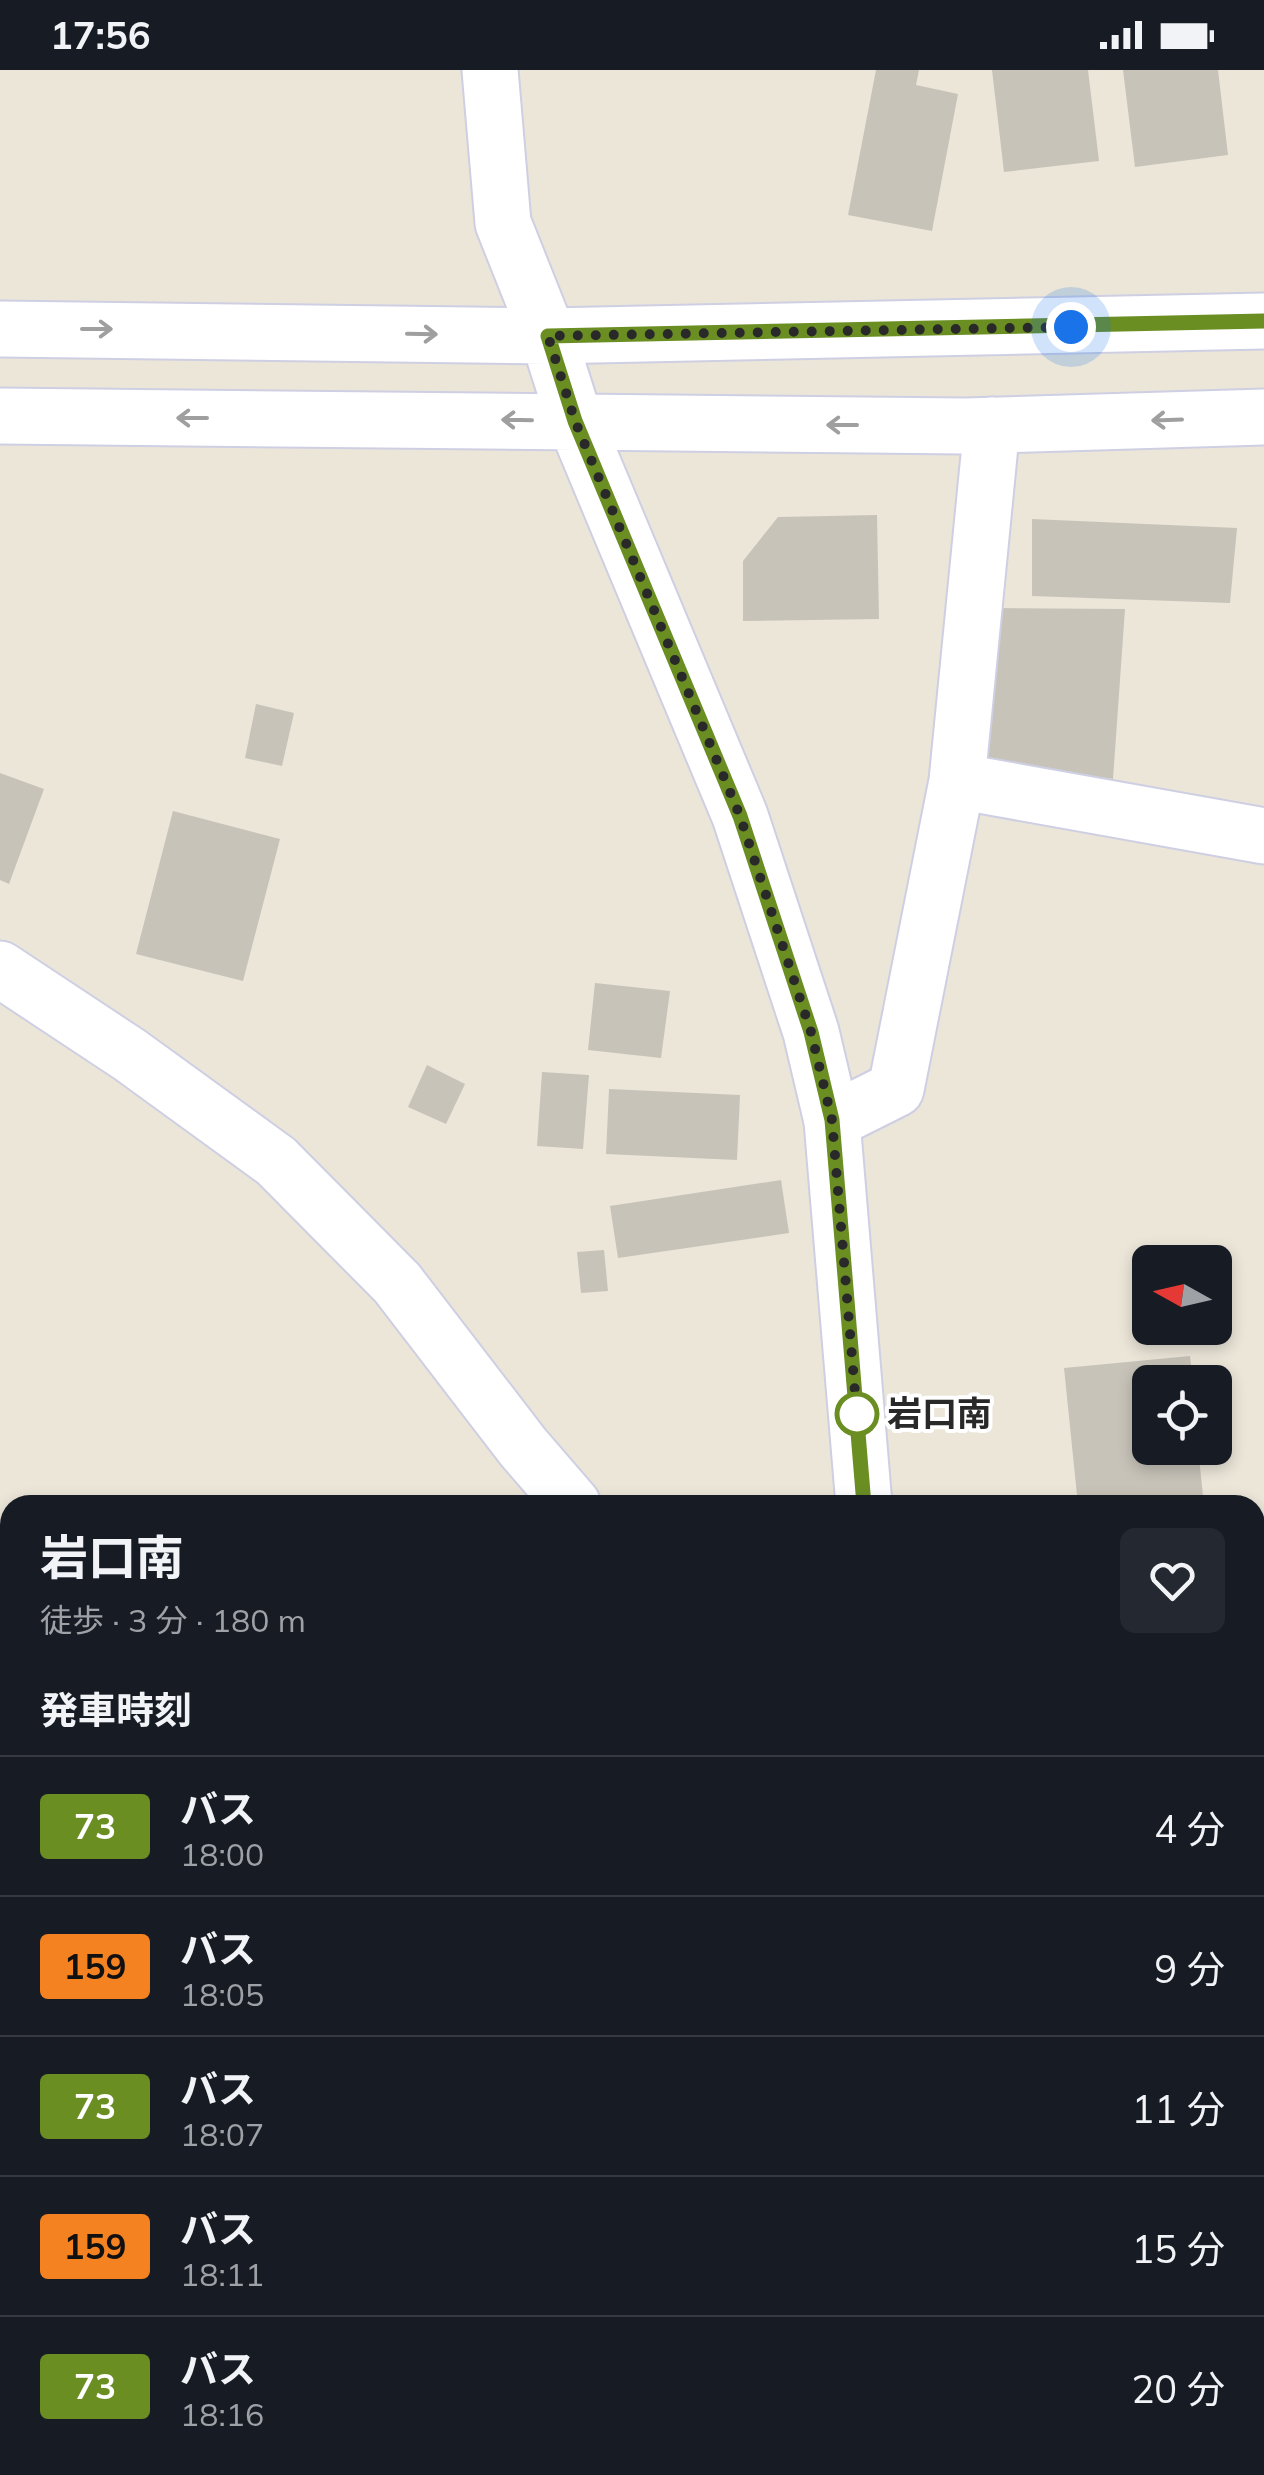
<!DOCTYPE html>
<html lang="ja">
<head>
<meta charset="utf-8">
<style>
	body { margin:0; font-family:Mulish,"Noto Sans JP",sans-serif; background:#242831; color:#f1f3f6; height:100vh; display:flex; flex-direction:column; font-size:38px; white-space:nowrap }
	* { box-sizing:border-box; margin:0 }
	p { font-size:32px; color:#9ea1a6 }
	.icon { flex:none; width:55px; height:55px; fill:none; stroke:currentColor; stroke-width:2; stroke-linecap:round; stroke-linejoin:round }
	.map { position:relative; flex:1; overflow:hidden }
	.panel { position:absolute; left:0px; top:1425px; width:1265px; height:980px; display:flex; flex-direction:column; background:#171b24; border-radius:30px 30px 0 0; box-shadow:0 5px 15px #0003 }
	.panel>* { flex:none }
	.badge { padding:0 20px; border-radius:8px; font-size:35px; line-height:65px }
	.needle { width:65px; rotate:278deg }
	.tools { position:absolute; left:1132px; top:1175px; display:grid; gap:20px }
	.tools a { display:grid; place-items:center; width:100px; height:100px; border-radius:15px; background:#171b24; box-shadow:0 5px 15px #0003; font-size:50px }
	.you { position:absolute; width:50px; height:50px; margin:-25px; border:8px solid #fff; border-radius:50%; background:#1a73e8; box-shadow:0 0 0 15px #1a73e833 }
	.map>.badge { position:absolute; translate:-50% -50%; box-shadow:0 0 0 5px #fff }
	h2 { padding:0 40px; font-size:38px; line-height:90px }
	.round { display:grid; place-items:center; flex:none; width:105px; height:105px; border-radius:15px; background:#242831 }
	.overview { display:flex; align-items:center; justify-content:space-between; height:170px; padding:0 40px }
	h1 { font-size:48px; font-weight:700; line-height:75px }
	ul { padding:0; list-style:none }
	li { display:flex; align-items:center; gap:30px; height:140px; padding:0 40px; border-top:2px solid #363941 }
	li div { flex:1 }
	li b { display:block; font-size:38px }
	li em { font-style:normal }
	li .badge { min-width:110px; font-weight:700; text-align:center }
	.status { display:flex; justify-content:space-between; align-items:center; height:70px; padding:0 50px; background:#171b24; direction:ltr }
	.status svg { height:28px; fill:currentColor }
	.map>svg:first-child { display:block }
</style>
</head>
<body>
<div class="status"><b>17:56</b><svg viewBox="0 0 49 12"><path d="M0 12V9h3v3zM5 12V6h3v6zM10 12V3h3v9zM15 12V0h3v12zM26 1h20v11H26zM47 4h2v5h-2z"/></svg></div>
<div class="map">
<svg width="1264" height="2405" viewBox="0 0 1264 2405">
	<rect width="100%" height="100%" fill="#ece6d9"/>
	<path fill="#c7c3b9" d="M 876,0 L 919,0 L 916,15 L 958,24 L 932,161 L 848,145 Z
		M 992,0 L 1088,0 L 1099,91 L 1004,102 Z
		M 1123,0 L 1218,0 L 1228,85 L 1135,97 Z
		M 877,445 L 879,549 L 743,551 L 743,491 L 778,447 Z
		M 1032,449 L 1237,458 L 1230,533 L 1032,526 Z
		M 998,538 L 1125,539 L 1113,709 L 984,690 Z
		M 256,634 L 294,643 L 282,696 L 245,688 Z
		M 0,703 L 44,719 L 9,814 L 0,810 Z
		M 173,741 L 280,769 L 243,911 L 136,884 Z
		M 595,913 L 670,921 L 661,988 L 588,980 Z
		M 427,995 L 465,1014 L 446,1054 L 408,1037 Z
		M 542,1002 L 589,1005 L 583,1079 L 537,1076 Z
		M 609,1019 L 740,1025 L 737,1090 L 606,1084 Z
		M 781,1110 L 789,1163 L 618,1188 L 610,1136 Z
		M 604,1180 L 608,1221 L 581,1223 L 577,1182 Z
		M 1190,1286 L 1193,1312 L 1150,1312 L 1150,1378 L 1198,1378 L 1204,1435 L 1078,1435 L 1064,1298 Z
		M 1255,1655 L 1264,1655 L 1261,1922 L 1255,1852 Z
		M 323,2395 L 634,2395 L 633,2405 L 322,2405 Z
		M 682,2395 L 897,2395 L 891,2405 L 680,2405 Z"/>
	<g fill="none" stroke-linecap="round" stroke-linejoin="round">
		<defs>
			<path id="minor" d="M 992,355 L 957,711 L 1264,766
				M 0,899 L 130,985 L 276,1091 L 397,1213 L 523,1377 L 573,1435
				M 832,1051 L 896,1019 L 957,711
				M 1255,1515 L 1264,1513"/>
			<path id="tertiary" d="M 490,0 L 503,153 L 548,266 L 575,351 L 740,746 L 811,962 L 832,1051 L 864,1435
				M 0,259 L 548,266 L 1264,251
				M 0,346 L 965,356 L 1264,347
				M 1255,2220 L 1264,2219"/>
		</defs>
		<use href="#minor" stroke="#cecfe3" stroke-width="59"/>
		<use href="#tertiary" stroke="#cecfe3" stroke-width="59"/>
		<use href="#minor" stroke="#fff" stroke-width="55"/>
		<use href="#tertiary" stroke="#fff" stroke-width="55"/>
	</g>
	<defs><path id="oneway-shaft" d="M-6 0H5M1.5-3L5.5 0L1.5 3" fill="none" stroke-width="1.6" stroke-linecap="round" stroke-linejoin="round" transform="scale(2.5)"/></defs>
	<g stroke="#9f9f9f">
		<use href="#oneway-shaft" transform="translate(97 259)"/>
		<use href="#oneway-shaft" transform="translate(422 264) rotate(1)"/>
		<use href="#oneway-shaft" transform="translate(192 348) rotate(-180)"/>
		<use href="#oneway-shaft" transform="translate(517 350) rotate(-179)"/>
		<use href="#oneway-shaft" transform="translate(1167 350) rotate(178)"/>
		<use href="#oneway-shaft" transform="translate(842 355) rotate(-180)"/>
	</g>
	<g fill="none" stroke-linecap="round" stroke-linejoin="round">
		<defs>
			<path id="line" d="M 864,1435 L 832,1050 L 811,962 L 740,746 L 575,351 L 548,266 L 1264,251"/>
		</defs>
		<use href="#line" stroke="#fff" stroke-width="22"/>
		<use href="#line" stroke="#6b8e23" stroke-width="15"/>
		<path stroke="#292929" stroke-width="10" stroke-dasharray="0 18" d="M 857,1344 L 858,1358 L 832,1050 L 811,962 L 740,746 L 575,351 L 548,266 L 1071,257"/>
	</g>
	<circle fill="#fff" stroke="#6b8e23" stroke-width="5" cx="857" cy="1344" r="20"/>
	<g text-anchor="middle" stroke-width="8" stroke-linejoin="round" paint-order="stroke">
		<g font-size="35" font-weight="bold" fill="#292929" stroke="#fff" text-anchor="start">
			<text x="887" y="1356">岩口南</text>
		</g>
	</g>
</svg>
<div class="tools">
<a><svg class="needle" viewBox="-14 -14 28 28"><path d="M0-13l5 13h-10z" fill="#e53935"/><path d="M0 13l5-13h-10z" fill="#9ea1a6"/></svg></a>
<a><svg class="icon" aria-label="locate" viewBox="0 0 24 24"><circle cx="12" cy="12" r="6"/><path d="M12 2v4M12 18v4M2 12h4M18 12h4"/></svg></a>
</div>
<div class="you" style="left:1071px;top:257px"></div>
<section class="panel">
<div class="overview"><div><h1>岩口南</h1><p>徒歩 · 3 分 · 180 m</p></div><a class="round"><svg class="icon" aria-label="heart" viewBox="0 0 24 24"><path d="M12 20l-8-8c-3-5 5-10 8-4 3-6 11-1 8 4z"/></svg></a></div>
<h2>発車時刻</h2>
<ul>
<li><span class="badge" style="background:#6b8e23;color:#fff">73</span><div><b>バス</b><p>18:00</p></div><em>4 分</em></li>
<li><span class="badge" style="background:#f58220;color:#111">159</span><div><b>バス</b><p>18:05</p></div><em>9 分</em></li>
<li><span class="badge" style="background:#6b8e23;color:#fff">73</span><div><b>バス</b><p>18:07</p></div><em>11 分</em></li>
<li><span class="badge" style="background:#f58220;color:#111">159</span><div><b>バス</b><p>18:11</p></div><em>15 分</em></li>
<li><span class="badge" style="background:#6b8e23;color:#fff">73</span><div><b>バス</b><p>18:16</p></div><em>20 分</em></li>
</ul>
</section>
</div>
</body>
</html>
